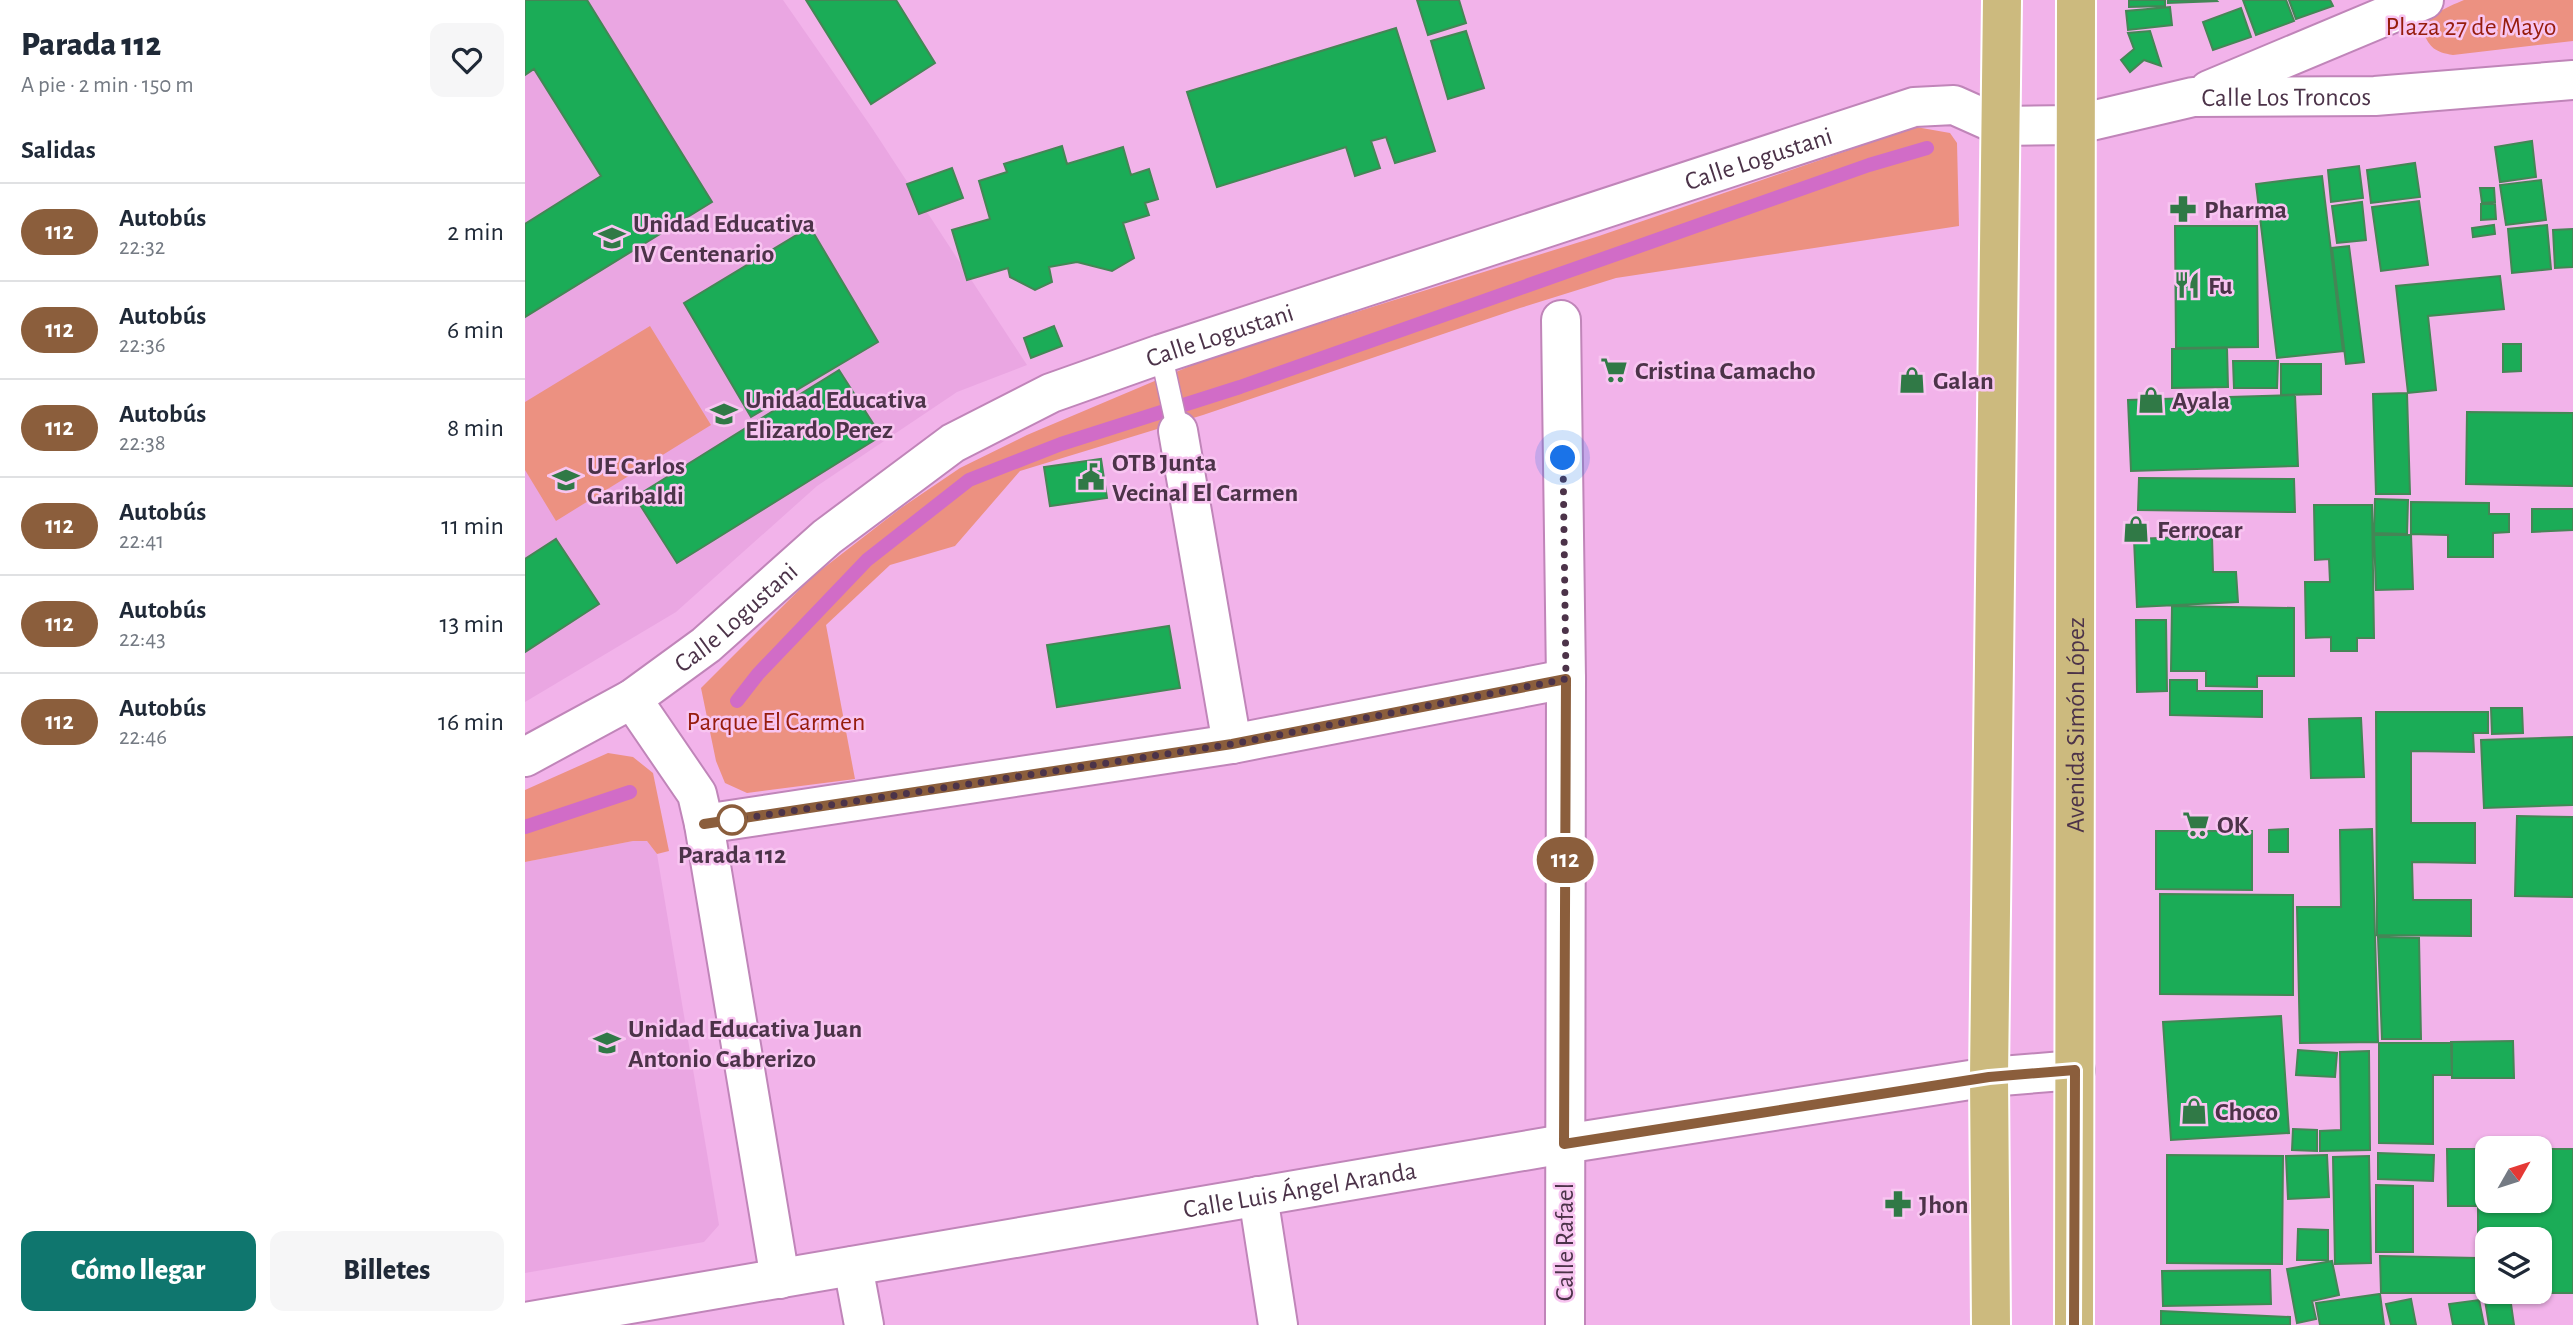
<!DOCTYPE html>
<html lang="es">
<head>
<meta charset="utf-8">
<style>
	body { margin:0; font-family:"Alegreya Sans",sans-serif; background:#f6f6f7; color:#1f2937; height:100vh; display:flex; flex-direction:column; font-size:26px; white-space:nowrap }
	* { box-sizing:border-box; margin:0 }
	p { font-size:23px; color:#747a83 }
	.icon { flex:none; width:38px; height:38px; fill:none; stroke:currentColor; stroke-width:2; stroke-linecap:round; stroke-linejoin:round }
	.map { position:relative; flex:1; overflow:hidden }
	.drawer { display:flex; flex-direction:column; background:#fff; width:525px }
	.drawer>* { flex:none }
	.badge { padding:0 14px; border-radius:23px; font-size:24px; line-height:46px }
	.needle { width:46px; rotate:51deg }
	.controls { position:absolute; left:1950px; top:1136px; display:grid; gap:14px }
	.controls a { display:grid; place-items:center; width:77px; height:77px; border-radius:14px; background:#fff; box-shadow:0 2px 5px #0004; font-size:35px }
	.you { position:absolute; width:35px; height:35px; margin:-18px; border:5px solid #fff; border-radius:50%; background:#1a73e8; box-shadow:0 0 0 10px #1a73e833 }
	.map>.badge { position:absolute; translate:-50% -50%; box-shadow:0 0 0 4px #fff }
	h2 { padding:0 21px; font-size:26px; line-height:63px }
	.round { display:grid; place-items:center; flex:none; width:74px; height:74px; border-radius:14px; background:#f6f6f7 }
	.summary { display:flex; align-items:center; justify-content:space-between; height:119px; padding:0 21px }
	h1 { font-size:33px; font-weight:800; line-height:52px }
	.cta { display:flex; gap:14px; margin-top:auto; padding:14px 21px }
	.cta a { flex:1; height:80px; border-radius:14px; background:#0f766e; color:#fff; font-size:28px; font-weight:800; line-height:80px; text-align:center }
	.cta a+a { background:#f6f6f7; color:#1f2937 }
	ul { padding:0; list-style:none }
	li { display:flex; align-items:center; gap:21px; height:98px; padding:0 21px; border-top:2px solid #e0e1e3 }
	li div { flex:1 }
	li b { display:block; font-size:26px }
	li em { font-style:normal }
	li .badge { min-width:77px; font-weight:700; text-align:center }
	main { display:flex; flex:1; min-height:0 }
	.map>svg:first-child { display:block }
</style>
</head>
<body>
<main>
<section class="drawer">
<div class="summary"><div><h1>Parada 112</h1><p>A pie · 2 min · 150 m</p></div><a class="round"><svg class="icon" aria-label="heart" viewBox="0 0 24 24"><path d="M12 20l-8-8c-3-5 5-10 8-4 3-6 11-1 8 4z"/></svg></a></div>
<h2>Salidas</h2>
<ul>
<li><span class="badge" style="background:#8b5e3c;color:#fff">112</span><div><b>Autobús</b><p>22:32</p></div><em>2 min</em></li>
<li><span class="badge" style="background:#8b5e3c;color:#fff">112</span><div><b>Autobús</b><p>22:36</p></div><em>6 min</em></li>
<li><span class="badge" style="background:#8b5e3c;color:#fff">112</span><div><b>Autobús</b><p>22:38</p></div><em>8 min</em></li>
<li><span class="badge" style="background:#8b5e3c;color:#fff">112</span><div><b>Autobús</b><p>22:41</p></div><em>11 min</em></li>
<li><span class="badge" style="background:#8b5e3c;color:#fff">112</span><div><b>Autobús</b><p>22:43</p></div><em>13 min</em></li>
<li><span class="badge" style="background:#8b5e3c;color:#fff">112</span><div><b>Autobús</b><p>22:46</p></div><em>16 min</em></li>
</ul>
<div class="cta"><a>Cómo llegar</a><a>Billetes</a></div>
</section>
<div class="map">
<svg width="2048" height="1325" viewBox="0 0 2048 1325">
	<rect width="100%" height="100%" fill="#f2b3ea"/>
	<path fill="#eaa6e2" d="M 0,0 L 258,0 L 347,128 L 502,365 L 432,392 L 292,486 L 151,612 L 0,702 Z
		M 108,841 L 122,841 L 132,854 L 194,1225 L 179,1242 L 0,1273 L 0,862 Z"/>
	<path fill="#ec9181" d="M 1939,0 L 2048,0 L 2048,41 L 1928,55 C 1910,52 1905,48 1898,32 C 1906,13 1920,8 1939,0 Z
		M 1391,127 L 1425,133 L 1432,143 L 1434,226 L 1091,278 L 995,308 L 678,415 L 495,471 L 430,546 L 365,565 L 301,625 L 330,779 L 222,793 L 200,783 L 191,761 L 176,688 L 287,577 L 376,508 L 435,468 L 502,435 L 684,358 L 1074,236 Z
		M 125,326 L 186,425 L 31,521 L 0,470 L 0,402 Z
		M 83,753 L 108,757 L 128,773 L 144,851 L 132,854 L 122,841 L 108,841 L 0,862 L 0,790 Z"/>
	<g fill="none" stroke-linecap="round" stroke-linejoin="round">
		<path stroke="#d16cc7" stroke-width="14" d="M 212,701 L 233,674 L 342,560 L 444,480 L 536,444 L 715,387 L 1344,165 L 1402,148
			M 0,827 L 105,792"/>
	</g>
	<path fill="#1bac57" stroke="#448656" stroke-width="2" fill-rule="evenodd" d="M 0,0 L 62,0 L 187,202 L 0,317 L 0,224 L 76,176 L 9,69 L 0,75 Z
		M 281,0 L 371,0 L 410,63 L 346,104 Z
		M 892,0 L 934,0 L 941,23 L 903,35 Z
		M 1604,0 L 1640,0 L 1640,6 L 1604,7 Z
		M 1643,0 L 1691,0 L 1692,1 L 1643,3 Z
		M 1718,0 L 1761,0 L 1769,21 L 1731,35 Z
		M 1764,0 L 1805,0 L 1808,6 L 1771,19 Z
		M 1645,7 L 1647,25 L 1603,30 L 1601,11 Z
		M 1716,8 L 1726,37 L 1688,50 L 1678,22 Z
		M 871,28 L 910,151 L 870,163 L 861,137 L 846,141 L 855,168 L 830,176 L 821,147 L 692,187 L 662,92 Z
		M 941,31 L 959,88 L 923,99 L 906,41 Z
		M 1625,31 L 1636,66 L 1619,60 L 1605,72 L 1596,60 L 1609,49 L 1603,33 Z
		M 2007,141 L 2011,177 L 1975,182 L 1970,147 Z
		M 537,146 L 542,164 L 598,147 L 606,175 L 624,169 L 633,199 L 620,203 L 624,215 L 598,223 L 609,258 L 587,271 L 552,262 L 524,267 L 527,282 L 510,290 L 485,277 L 483,268 L 442,280 L 427,230 L 465,219 L 454,181 L 482,172 L 479,164 Z
		M 1890,163 L 1895,197 L 1846,203 L 1842,170 Z
		M 1834,166 L 1838,198 L 1806,202 L 1803,170 Z
		M 427,168 L 438,198 L 394,214 L 382,184 Z
		M 1797,176 L 1818,351 L 1752,358 L 1731,184 Z
		M 2016,180 L 2021,220 L 1981,225 L 1975,185 Z
		M 1955,188 L 1969,188 L 1970,202 L 1957,203 Z
		M 1894,201 L 1903,265 L 1856,271 L 1847,207 Z
		M 1837,202 L 1841,240 L 1812,243 L 1807,206 Z
		M 1956,204 L 1970,204 L 1971,219 L 1956,220 Z
		M 1969,225 L 1970,234 L 1948,237 L 1947,228 Z
		M 2022,225 L 2026,269 L 1987,273 L 1983,229 Z
		M 1650,226 L 1732,226 L 1733,347 L 1651,348 Z
		M 285,227 L 353,342 L 226,417 L 159,303 Z
		M 2048,229 L 2048,267 L 2030,268 L 2028,230 Z
		M 1824,246 L 1839,362 L 1821,364 L 1807,248 Z
		M 1975,276 L 1979,309 L 1903,316 L 1911,390 L 1883,393 L 1871,286 Z
		M 529,326 L 537,346 L 506,358 L 499,338 Z
		M 1978,344 L 1996,344 L 1996,371 L 1978,372 Z
		M 1702,348 L 1703,387 L 1647,388 L 1647,349 Z
		M 1708,361 L 1753,361 L 1752,388 L 1709,388 Z
		M 1756,364 L 1796,364 L 1796,394 L 1756,395 Z
		M 314,370 L 356,436 L 152,563 L 110,497 Z
		M 1882,393 L 1885,494 L 1851,494 L 1848,394 Z
		M 1770,395 L 1773,466 L 1606,471 L 1603,400 Z
		M 1942,412 L 2048,413 L 2048,486 L 1941,484 Z
		M 576,459 L 582,498 L 525,506 L 519,467 Z
		M 1614,478 L 1769,479 L 1770,512 L 1613,510 Z
		M 1850,499 L 1883,500 L 1882,534 L 1849,533 Z
		M 1886,502 L 1964,503 L 1964,514 L 1984,514 L 1984,532 L 1968,533 L 1968,557 L 1923,557 L 1923,535 L 1886,534 Z
		M 1789,505 L 1847,505 L 1849,638 L 1832,638 L 1832,651 L 1806,651 L 1806,637 L 1781,638 L 1780,582 L 1805,582 L 1804,559 L 1790,560 Z
		M 2007,509 L 2048,509 L 2048,530 L 2007,532 Z
		M 1849,535 L 1886,535 L 1888,589 L 1851,590 Z
		M 1687,536 L 1688,572 L 1711,572 L 1713,602 L 1612,607 L 1609,539 Z
		M 31,539 L 74,604 L 0,652 L 0,559 Z
		M 1647,606 L 1769,608 L 1769,676 L 1732,676 L 1732,687 L 1681,686 L 1681,671 L 1646,671 Z
		M 1611,620 L 1641,620 L 1642,691 L 1612,692 Z
		M 644,626 L 655,688 L 532,707 L 522,645 Z
		M 1645,680 L 1672,680 L 1672,691 L 1737,691 L 1737,717 L 1645,715 Z
		M 1966,708 L 1997,708 L 1998,733 L 1967,734 Z
		M 1851,712 L 1963,712 L 1963,733 L 1948,733 L 1949,752 L 1886,751 L 1886,823 L 1950,823 L 1950,863 L 1887,862 L 1888,900 L 1946,900 L 1946,936 L 1852,935 Z
		M 1836,718 L 1839,777 L 1786,778 L 1784,719 Z
		M 2048,737 L 2048,805 L 1959,808 L 1956,740 Z
		M 1992,816 L 2048,817 L 2048,897 L 1990,896 Z
		M 1763,829 L 1763,852 L 1744,852 L 1744,830 Z
		M 1847,829 L 1853,1042 L 1775,1043 L 1772,907 L 1816,907 L 1815,830 Z
		M 1631,831 L 1727,831 L 1727,890 L 1631,889 Z
		M 1635,894 L 1768,895 L 1768,995 L 1635,994 Z
		M 1853,937 L 1894,938 L 1896,1039 L 1857,1039 Z
		M 1756,1016 L 1764,1133 L 1646,1140 L 1638,1022 Z
		M 1988,1041 L 1989,1078 L 1927,1078 L 1926,1042 Z
		M 1854,1043 L 1927,1043 L 1927,1075 L 1908,1075 L 1908,1144 L 1854,1143 Z
		M 1773,1050 L 1812,1053 L 1810,1077 L 1771,1075 Z
		M 1844,1051 L 1845,1150 L 1795,1151 L 1795,1131 L 1816,1130 L 1815,1052 Z
		M 1768,1129 L 1792,1130 L 1792,1151 L 1767,1150 Z
		M 1922,1149 L 1962,1149 L 1962,1200 L 2014,1200 L 2014,1149 L 2048,1149 L 2048,1293 L 1960,1293 L 1959,1250 L 1953,1250 L 1953,1206 L 1923,1206 ZM 1962,1239 L 2014,1239 L 2014,1292 L 1962,1292 Z
		M 1853,1153 L 1909,1155 L 1908,1181 L 1853,1179 Z
		M 1642,1155 L 1758,1156 L 1757,1264 L 1642,1263 Z
		M 1802,1155 L 1804,1197 L 1763,1199 L 1761,1156 Z
		M 1844,1156 L 1846,1263 L 1810,1264 L 1808,1157 Z
		M 1851,1185 L 1888,1186 L 1888,1252 L 1851,1252 Z
		M 1773,1229 L 1803,1230 L 1803,1260 L 1772,1260 Z
		M 1855,1256 L 1952,1258 L 1952,1293 L 1856,1293 Z
		M 1807,1261 L 1814,1295 L 1787,1301 L 1791,1319 L 1772,1323 L 1762,1269 Z
		M 1745,1270 L 1746,1304 L 1638,1306 L 1637,1271 Z
		M 1855,1294 L 1859,1325 L 1795,1325 L 1791,1303 Z
		M 1985,1297 L 1989,1325 L 1964,1325 L 1960,1300 Z
		M 1886,1299 L 1891,1325 L 1866,1325 L 1861,1304 Z
		M 1954,1300 L 1959,1325 L 1928,1325 L 1924,1304 Z
		M 1636,1311 L 1765,1317 L 1765,1325 L 1636,1325 Z"/>
	<g fill="none" stroke-linecap="round" stroke-linejoin="round">
		<defs>
			<path id="service" d="M 636,354 L 653,431"/>
			<g id="minor">
				<path d="M 1684,90 L 1899,0"/>
				<path d="M 1036,320 L 1041,679 L 1040,1325"/>
				<path d="M 653,431 L 707,744"/>
				<path d="M 107,699 L 172,794 L 179,824 L 255,1279"/>
				<path id="s1" d="M 0,757 L 107,699 L 181,645 L 302,537 L 428,443 L 526,393 L 636,354 L 1389,107 L 1429,105 L 1476,126 L 1549,125 L 1668,97 L 1850,96 L 2048,80"/>
				<path d="M 179,824 L 707,744 L 1041,679"/>
				<path d="M 733,1196 L 753,1325"/>
				<path d="M 328,1266 L 339,1325"/>
				<path id="s2" d="M 0,1322 L 1039,1144 L 1464,1077 L 1550,1070"/>
			</g>
			<g id="primary">
				<path d="M 1466,1325 L 1464,1077 L 1477,0"/>
				<path id="s3" d="M 1549,1325 L 1551,0"/>
			</g>
		</defs>
		<use href="#service" stroke="#c085b9" stroke-width="24"/>
		<use href="#minor" stroke="#c085b9" stroke-width="42"/>
		<use href="#primary" stroke="#fff" stroke-width="42"/>
		<use href="#service" stroke="#fff" stroke-width="21"/>
		<use href="#minor" stroke="#fff" stroke-width="38"/>
		<use href="#primary" stroke="#ccba7e" stroke-width="38"/>
	</g>
	<g fill="none" stroke-linecap="round" stroke-linejoin="round">
		<defs>
			<path id="line" d="M 179,824 L 707,744 L 1041,679 L 1039,1144 L 1464,1077 L 1550,1070 L 1549,1325"/>
		</defs>
		<use href="#line" stroke="#fff" stroke-width="16"/>
		<use href="#line" stroke="#8b5e3c" stroke-width="10"/>
		<path stroke="#4c3349" stroke-width="7" stroke-dasharray="0 12.6" d="M 207,820 L 707,744 L 1041,679 L 1038,458"/>
	</g>
	<defs>
		<symbol id="pharmacy-bare" viewBox="-9 -9 18 18"><path d="M-2-6h4v4h4v4h-4v4h-4v-4h-4v-4h4Z" fill="#307946" stroke="#f8c5f1" stroke-width="2.5" paint-order="stroke"/></symbol>
		<symbol id="school-bare" viewBox="-9 -9 18 18"><path d="M0-5L7-2L0 1L-7-2ZM-4 1L0 2.5L4 1V4Q0 6-4 4Z" fill="#307946" stroke="#f8c5f1" stroke-width="2.5" paint-order="stroke"/></symbol>
		<symbol id="restaurant-bare" viewBox="-9 -9 18 18"><path d="M-5-6h1v4h1v-4h1v4h1v-4h1v5L-1.5 .5V6h-2V.5L-5-1ZM5-6V6H3V1.5H1.5Q1.5-4 5-6Z" fill="#307946" stroke="#f8c5f1" stroke-width="2.5" paint-order="stroke"/></symbol>
		<symbol id="supermarket-bare" viewBox="-9 -9 18 18"><path d="M-6-5.5h2.5l.6 2H6L4.5 2H-2.5L-4.4-4H-6ZM-1.5 3.2a1.3 1.3 0 1 0 .1 0ZM3 3.2a1.3 1.3 0 1 0 .1 0Z" fill="#307946" stroke="#f8c5f1" stroke-width="2.5" paint-order="stroke"/></symbol>
		<symbol id="shop-bare" viewBox="-9 -9 18 18"><path d="M-5-2.5h2.3a2.7 3.5 0 0 1 5.4 0H5L5.5 6h-11ZM-1.5-2.5h3a1.5 2.3 0 0 0-3 0Z" fill="#307946" stroke="#f8c5f1" stroke-width="2.5" paint-order="stroke"/></symbol>
		<symbol id="civic-bare" viewBox="-9 -9 18 18"><path d="M-.6-6.5H3V-4.5H.6V-3L4-1V1h2V6H-6V1h2V-1L-.6-3ZM-1.2 2.5V6h2.4V2.5Z" fill="#307946" stroke="#f8c5f1" stroke-width="2.5" paint-order="stroke"/></symbol>
	</defs>
	<g fill-rule="evenodd">
		<use href="#pharmacy-bare" x="1639" y="190" width="38" height="38"/>
		<use href="#school-bare" x="68" y="219" width="38" height="38"/>
		<use href="#restaurant-bare" x="1643" y="266" width="38" height="38"/>
		<use href="#supermarket-bare" x="1070" y="351" width="38" height="38"/>
		<use href="#shop-bare" x="1368" y="361" width="38" height="38"/>
		<use href="#shop-bare" x="1607" y="381" width="38" height="38"/>
		<use href="#school-bare" x="180" y="395" width="38" height="38"/>
		<use href="#civic-bare" x="547" y="458" width="38" height="38"/>
		<use href="#school-bare" x="22" y="461" width="38" height="38"/>
		<use href="#shop-bare" x="1592" y="510" width="38" height="38"/>
		<use href="#supermarket-bare" x="1652" y="805" width="38" height="38"/>
		<use href="#school-bare" x="63" y="1024" width="38" height="38"/>
		<use href="#shop-bare" x="1650" y="1092" width="38" height="38"/>
		<use href="#pharmacy-bare" x="1354" y="1185" width="38" height="38"/>
	</g>
	<circle fill="#fff" stroke="#8b5e3c" stroke-width="3.5" cx="207" cy="820" r="14"/>
	<g text-anchor="middle" stroke-width="5" stroke-linejoin="round" paint-order="stroke">
		<g font-size="26" fill="#961c0c" stroke="#f8c5f1">
			<text x="1946" y="35">Plaza 27 de Mayo</text>
			<text x="251" y="730">Parque El Carmen</text>
		</g>
		<g font-size="26" fill="#4c3349" stroke="#f8c5f1">
			<text dy="9" stroke="none"><textPath href="#s1" startOffset="1932">Calle Los Troncos</textPath></text>
			<text dy="9" stroke="none"><textPath href="#s1" startOffset="1388">Calle Logustani</textPath></text>
			<text dy="9" stroke="none"><textPath href="#s1" startOffset="821">Calle Logustani</textPath></text>
			<text dy="9" stroke="none"><textPath href="#s1" startOffset="254">Calle Logustani</textPath></text>
			<text dy="9" stroke="none"><textPath href="#s3" startOffset="600">Avenida Simón López</textPath></text>
			<text dy="9" stroke="none"><textPath href="#s2" startOffset="786">Calle Luis Ángel Aranda</textPath></text>
			<text transform="translate(1039 1242) rotate(-90)" y="9">Calle Rafael</text>
		</g>
		<g font-size="26" font-weight="bold" fill="#4c3349" stroke="#f8c5f1" text-anchor="start">
			<text x="1679" y="218">Pharma</text>
			<text x="108" y="232">Unidad Educativa<tspan x="108" dy="30">IV Centenario</tspan></text>
			<text x="1683" y="294">Fu</text>
			<text x="1110" y="379">Cristina Camacho</text>
			<text x="1408" y="389">Galan</text>
			<text x="220" y="408">Unidad Educativa<tspan x="220" dy="30">Elizardo Perez</tspan></text>
			<text x="1647" y="409">Ayala</text>
			<text x="587" y="471">OTB Junta<tspan x="587" dy="30">Vecinal El Carmen</tspan></text>
			<text x="62" y="474">UE Carlos<tspan x="62" dy="30">Garibaldi</tspan></text>
			<text x="1632" y="538">Ferrocar</text>
			<text x="1692" y="833">OK</text>
			<text x="103" y="1037">Unidad Educativa Juan<tspan x="103" dy="30">Antonio Cabrerizo</tspan></text>
			<text x="1690" y="1120">Choco</text>
			<text x="1394" y="1213">Jhon</text>
		</g>
		<g font-size="26" font-weight="bold" fill="#4c3349" stroke="#f8c5f1">
			<text x="207" y="863">Parada 112</text>
		</g>
	</g>
</svg>
<div class="controls">
<a><svg class="needle" viewBox="-14 -14 28 28"><path d="M0-13l5 13h-10z" fill="#e53935"/><path d="M0 13l5-13h-10z" fill="#747a83"/></svg></a>
<a><svg class="icon" aria-label="layers" viewBox="0 0 24 24"><path d="M12 4l9 5-9 5-9-5zM3 14l9 5 9-5"/></svg></a>
</div>
<div class="you" style="left:1038px;top:458px"></div>
<b class="badge" style="left:1040px;top:860px;background:#8b5e3c;color:#fff">112</b>
</div>
</main>
</body>
</html>
